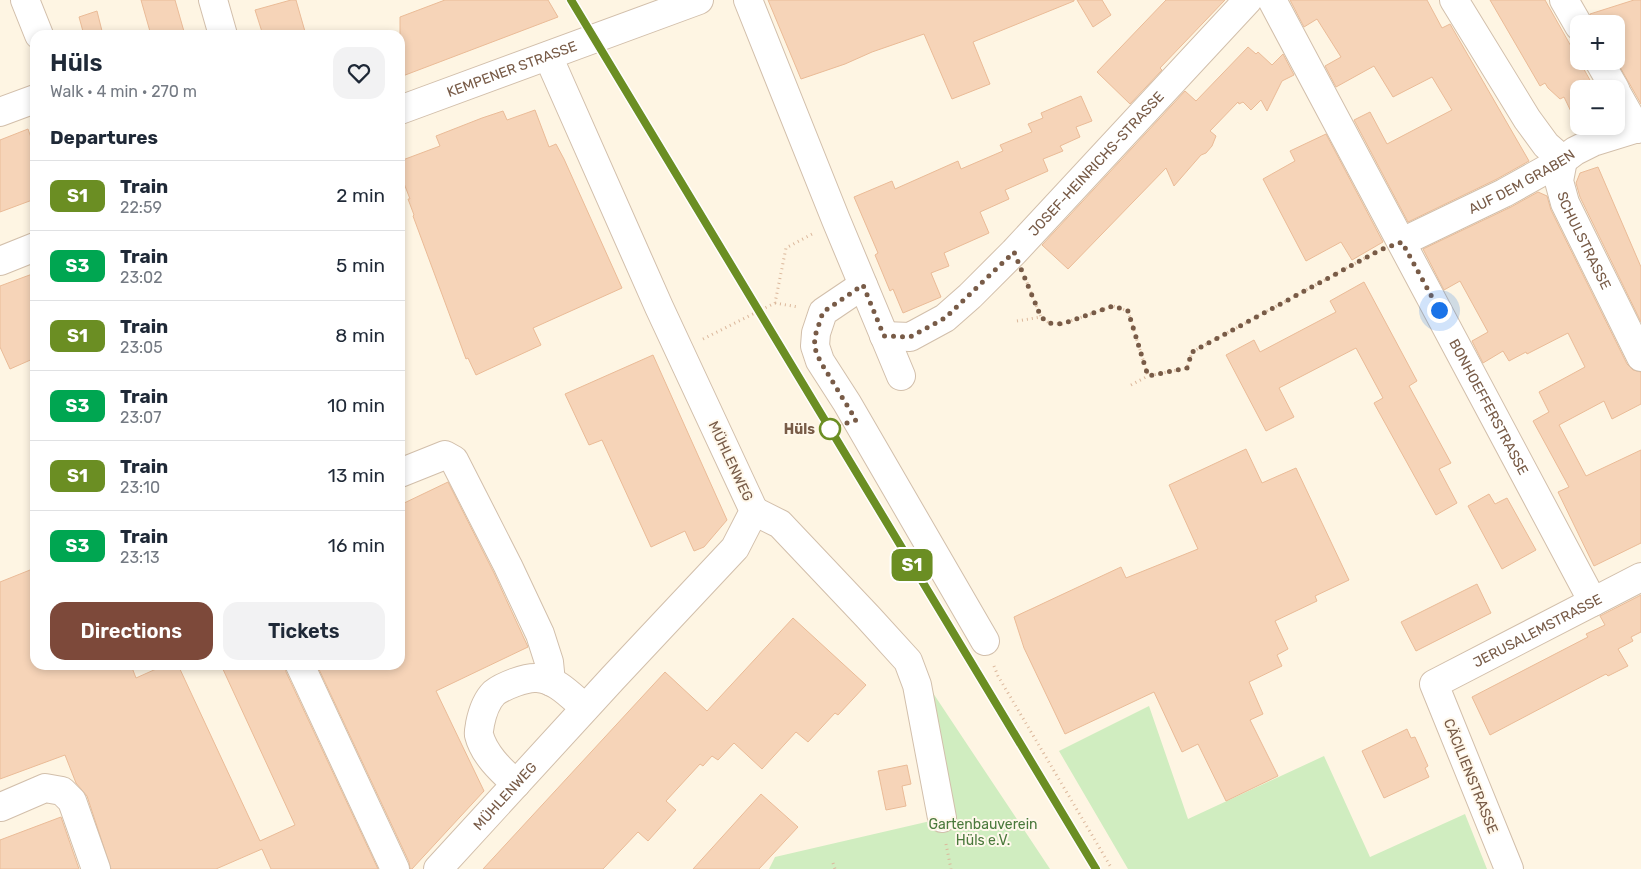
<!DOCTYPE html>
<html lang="en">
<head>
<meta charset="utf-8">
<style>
	body { margin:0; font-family:Rubik,sans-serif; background:#f2f2f3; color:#1f2937; height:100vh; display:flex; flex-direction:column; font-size:19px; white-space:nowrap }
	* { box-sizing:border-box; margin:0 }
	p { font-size:16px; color:#747a83 }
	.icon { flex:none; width:28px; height:28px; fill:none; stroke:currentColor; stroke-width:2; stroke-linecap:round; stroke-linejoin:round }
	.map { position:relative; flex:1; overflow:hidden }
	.side { position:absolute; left:30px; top:30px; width:375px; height:640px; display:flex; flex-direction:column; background:#fff; border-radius:15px; box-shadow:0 2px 8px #0003 }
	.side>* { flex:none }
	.badge { padding:0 10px; border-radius:8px; font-size:18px; line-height:32px }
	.controls { position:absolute; left:1570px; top:15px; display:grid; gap:10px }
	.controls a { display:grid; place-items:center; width:55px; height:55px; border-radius:10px; background:#fff; box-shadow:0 2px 8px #0003; font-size:25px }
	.you { position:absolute; width:25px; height:25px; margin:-12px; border:4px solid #fff; border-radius:50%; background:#1a73e8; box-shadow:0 0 0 8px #1a73e833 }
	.map>.badge { position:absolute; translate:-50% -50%; box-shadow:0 0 0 2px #fff }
	h2 { padding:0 20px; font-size:19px; line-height:45px }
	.round { display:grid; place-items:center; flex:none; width:52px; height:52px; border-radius:15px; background:#f2f2f3 }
	.head { display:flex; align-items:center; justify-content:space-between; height:85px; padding:0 20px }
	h1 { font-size:24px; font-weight:600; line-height:38px }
	.cta { display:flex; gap:10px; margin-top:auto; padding:10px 20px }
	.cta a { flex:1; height:58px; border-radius:15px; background:#7d493a; color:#fff; font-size:20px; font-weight:600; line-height:58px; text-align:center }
	.cta a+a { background:#f2f2f3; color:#1f2937 }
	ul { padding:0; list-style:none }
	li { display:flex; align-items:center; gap:15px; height:70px; padding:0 20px; border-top:1px solid #e0e1e3 }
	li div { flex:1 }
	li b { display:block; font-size:19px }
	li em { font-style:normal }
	li .badge { min-width:55px; font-weight:700; text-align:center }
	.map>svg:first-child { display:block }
</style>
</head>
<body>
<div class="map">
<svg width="1641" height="869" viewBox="0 0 1641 869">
	<rect width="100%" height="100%" fill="#fef5e3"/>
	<path fill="#d0edc0" d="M 933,693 L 1050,869 L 769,869 L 775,857 L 952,816 L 923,698 Z
		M 1149,706 L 1188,819 L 1324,756 L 1370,857 L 1465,814 L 1487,869 L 1128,869 L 1059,751 Z"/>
	<path fill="#f6d4b8" stroke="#eabb97" d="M 141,0 L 175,0 L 185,35 L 151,35 Z
		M 291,0 L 296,0 L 306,35 L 263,35 L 255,10 Z
		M 445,0 L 548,0 L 558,17 L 400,77 L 400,17 Z
		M 768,0 L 1074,0 L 1074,1 L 973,42 L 990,84 L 952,99 L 924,34 L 872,52 L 845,64 L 801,79 Z
		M 1077,0 L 1102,0 L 1111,15 L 1093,27 Z
		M 1166,0 L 1225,0 L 1160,68 L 1162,70 L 1130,104 L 1097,72 Z
		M 1290,0 L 1427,0 L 1442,28 L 1450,24 L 1529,161 L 1497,179 L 1408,222 L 1354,120 L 1370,112 L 1387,144 L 1452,110 L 1432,77 L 1393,97 L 1374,66 L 1336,87 L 1325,66 L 1341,57 L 1317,19 L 1304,27 Z
		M 1490,0 L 1545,0 L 1595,89 L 1579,89 L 1579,128 L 1564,97 L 1560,99 L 1548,88 L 1545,83 L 1540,86 Z
		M 1634,0 L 1641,0 L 1641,104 L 1616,60 L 1616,24 L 1594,24 L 1590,14 Z
		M 97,11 L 103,35 L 84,35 L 79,17 Z
		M 1248,47 L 1256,54 L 1258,52 L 1272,65 L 1283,54 L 1294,75 L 1282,81 L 1267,111 L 1261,100 L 1251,110 L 1243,102 L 1239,104 L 1238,102 L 1210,131 L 1216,136 L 1212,146 L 1206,153 L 1201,155 L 1174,186 L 1166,168 L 1068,269 L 1042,245 L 1185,91 L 1196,101 Z
		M 1081,96 L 1092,121 L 1076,127 L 1080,137 L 1060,146 L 1063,151 L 1043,159 L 1048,171 L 1005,190 L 1009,199 L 980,212 L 989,233 L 944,253 L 949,266 L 931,273 L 941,297 L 903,313 L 893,289 L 890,291 L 875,255 L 878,253 L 854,197 L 892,181 L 895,189 L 958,161 L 961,169 L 1003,151 L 1000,145 L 1032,132 L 1028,124 L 1043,118 L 1041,113 Z
		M 535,110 L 549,147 L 556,144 L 564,159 L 622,288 L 533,328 L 541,345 L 476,375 L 468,358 L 466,359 L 413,216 L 414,215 L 408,199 L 410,199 L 400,173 L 400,161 L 440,146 L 436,136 L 482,118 L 503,111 L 507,120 Z
		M 28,129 L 35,149 L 35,199 L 0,212 L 0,140 Z
		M 1326,134 L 1383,242 L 1352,260 L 1341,242 L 1306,261 L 1263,179 L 1295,161 L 1290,151 Z
		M 1598,167 L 1641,267 L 1641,322 L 1580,197 L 1576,183 L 1580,173 Z
		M 1538,192 L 1547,196 L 1551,210 L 1627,364 L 1633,370 L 1641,372 L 1641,404 L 1612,419 L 1604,401 L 1559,425 L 1586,476 L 1641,450 L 1641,543 L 1594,566 L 1558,492 L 1569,487 L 1533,421 L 1549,412 L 1539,392 L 1585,367 L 1568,333 L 1527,354 L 1526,352 L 1509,361 L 1503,351 L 1483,363 L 1472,341 L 1488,332 L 1460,281 L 1444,290 L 1423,249 L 1511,207 Z
		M 35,273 L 35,358 L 10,369 L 0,347 L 0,286 Z
		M 1364,282 L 1417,381 L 1409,386 L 1451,463 L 1439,469 L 1457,503 L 1436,515 L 1375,405 L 1374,403 L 1383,398 L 1356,348 L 1279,388 L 1294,417 L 1266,431 L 1226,355 L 1254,340 L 1260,352 L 1336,312 L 1330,301 Z
		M 653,355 L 727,520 L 704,547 L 694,551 L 685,531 L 651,547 L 602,440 L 589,445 L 565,394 Z
		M 1246,449 L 1262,483 L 1296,468 L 1349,580 L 1315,596 L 1317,601 L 1275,621 L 1288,649 L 1277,655 L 1282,666 L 1249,682 L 1263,714 L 1250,720 L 1278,776 L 1226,801 L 1198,744 L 1182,752 L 1154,692 L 1065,734 L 1024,648 L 1014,617 L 1121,567 L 1126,578 L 1198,549 L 1169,485 Z
		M 448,482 L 494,573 L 528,647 L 436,691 L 484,791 L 412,869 L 410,869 L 409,862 L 317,665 L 400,665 L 400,505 Z
		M 1489,494 L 1495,504 L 1507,498 L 1536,550 L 1502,569 L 1468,506 Z
		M 35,568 L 35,665 L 131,665 L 136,678 L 165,665 L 178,665 L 260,841 L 295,825 L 221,665 L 285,665 L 286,672 L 378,869 L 271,869 L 262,849 L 216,869 L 111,869 L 87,796 L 76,783 L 65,755 L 0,779 L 0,582 Z
		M 1477,584 L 1491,613 L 1416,651 L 1401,622 Z
		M 1641,595 L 1641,632 L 1631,637 L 1633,641 L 1618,649 L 1628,666 L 1608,676 L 1606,674 L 1490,735 L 1472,697 L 1588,637 L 1586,634 L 1605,625 L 1600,616 Z
		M 793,618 L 866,685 L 838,715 L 835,713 L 808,742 L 796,732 L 762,769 L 734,743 L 718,760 L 712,756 L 703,766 L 700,764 L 666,801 L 676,810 L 648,841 L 638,832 L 603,869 L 483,869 L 665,672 L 707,711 Z
		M 1407,729 L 1411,738 L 1415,737 L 1428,766 L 1425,768 L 1429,777 L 1384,798 L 1362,751 Z
		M 907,765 L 911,784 L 902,786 L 906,806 L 886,810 L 878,771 Z
		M 761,794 L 798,827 L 759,869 L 693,869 Z
		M 61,817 L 79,869 L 0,869 L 0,840 Z"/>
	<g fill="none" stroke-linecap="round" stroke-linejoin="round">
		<defs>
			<g id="minor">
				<path d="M 25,0 L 39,35"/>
				<path d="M 213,0 L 223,35"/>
				<path d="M 748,0 L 836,220 L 901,376"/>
				<path id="s1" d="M 1272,0 L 1593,602"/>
				<path d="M 1454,0 L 1527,119 L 1546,145 L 1563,160"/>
				<path d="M 1564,0 L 1579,26"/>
				<path d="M 1599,61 L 1615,89"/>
				<path d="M 1616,92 L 1637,129"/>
				<path id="s2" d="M 400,110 L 699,0"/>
				<path d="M 0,112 L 35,99"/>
				<path id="s3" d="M 1563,160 L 1559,181 L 1565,203 L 1641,357"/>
				<path id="s4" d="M 1402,242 L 1504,193 L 1563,160 L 1575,151 L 1593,142 L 1641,127"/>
				<path d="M 0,261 L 35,247"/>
				<path d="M 863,285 L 823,312 L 816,333 L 815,346 L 820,361 L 847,403 L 985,641"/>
				<path id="s5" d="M 884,336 L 910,337 L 945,318 L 970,296 L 1014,252 L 1248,0"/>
				<path d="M 400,473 L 445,455 L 454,460 L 508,566 L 540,634 L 549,662 L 551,682"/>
				<path d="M 754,511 L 780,524 L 868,617 L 908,661 L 917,685 L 942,818"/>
				<path d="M 300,665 L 395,869"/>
				<path d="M 516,784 C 502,771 484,755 479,735 C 478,732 480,727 480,724 C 482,714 486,701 494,693 C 503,686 526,677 537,678 C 556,679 571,696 585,708"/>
				<path d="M 1,807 L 45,788 L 62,791 L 72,801 L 96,869"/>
				<path id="s6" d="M 438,869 L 613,678 L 735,548 L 754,511 L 659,307 L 548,56"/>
				<path id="s7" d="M 1509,869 L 1434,684 L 1641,577"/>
			</g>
		</defs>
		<use href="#minor" stroke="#d2bfab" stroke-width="30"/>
		<path stroke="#dbb79b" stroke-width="3" stroke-dasharray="1 4" stroke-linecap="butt" d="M 1025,278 L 1041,317 L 1049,323 L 1062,324 L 1113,306 L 1128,311 L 1148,376 L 1187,368 L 1192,352 L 1376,252
			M 775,303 L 798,307
			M 1017,321 L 1041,317
			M 703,339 L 775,303 L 786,248 L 814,233
			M 1131,385 L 1148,376
			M 994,666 L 998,676 L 1112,869
			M 946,844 L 951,869
			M 833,863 L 835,869"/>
		<use href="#minor" stroke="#fff" stroke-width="28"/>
		<defs>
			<path id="rail" d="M 571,0 L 1096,869"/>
		</defs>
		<use href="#rail" stroke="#b8a0c8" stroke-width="5.5"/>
		<use href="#rail" stroke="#fff8eb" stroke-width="4" stroke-dasharray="11" stroke-linecap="butt"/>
	</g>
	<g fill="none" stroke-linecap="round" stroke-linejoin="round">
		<defs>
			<path id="line" d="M 571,0 L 1096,869"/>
		</defs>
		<use href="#line" stroke="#fff" stroke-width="11"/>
		<use href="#line" stroke="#6b8e23" stroke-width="8"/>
		<path stroke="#785b47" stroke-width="5" stroke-dasharray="0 9" d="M 830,429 L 856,420 L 820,361 L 814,346 L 816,333 L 823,312 L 863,285 L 884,336 L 910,337 L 945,318 L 1014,252 L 1041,317 L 1049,323 L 1062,324 L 1113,306 L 1128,311 L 1148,376 L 1187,368 L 1192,352 L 1380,250 L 1402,242 L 1439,310"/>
	</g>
	<circle fill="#fff" stroke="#6b8e23" stroke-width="2.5" cx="830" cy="429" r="10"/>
	<g text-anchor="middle" stroke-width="4" stroke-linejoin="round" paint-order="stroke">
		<g font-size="14" fill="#785b47" stroke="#fff8eb">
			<text dy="5" stroke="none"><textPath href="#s2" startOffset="119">KEMPENER STRASSE</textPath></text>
			<text dy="5" stroke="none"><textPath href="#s5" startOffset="282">JOSEF-HEINRICHS-STRASSE</textPath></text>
			<text dy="5" stroke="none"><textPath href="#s4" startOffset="134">AUF DEM GRABEN</textPath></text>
			<text dy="5" stroke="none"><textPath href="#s3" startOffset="86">SCHULSTRASSE</textPath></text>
			<text dy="5" stroke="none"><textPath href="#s1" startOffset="461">BONHOEFFERSTRASSE</textPath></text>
			<text transform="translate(731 461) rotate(65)" y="5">MÜHLENWEG</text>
			<text dy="5" stroke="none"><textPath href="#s7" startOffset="316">JERUSALEMSTRASSE</textPath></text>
			<text transform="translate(1471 776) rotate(68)" y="5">CÄCILIENSTRASSE</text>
			<text dy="5" stroke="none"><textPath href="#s6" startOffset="99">MÜHLENWEG</textPath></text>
		</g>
		<g font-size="14" font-weight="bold" fill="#785b47" stroke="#fff8eb" text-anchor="end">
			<text x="815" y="434">Hüls</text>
		</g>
		<g font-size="14" fill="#4a793c" stroke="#fff8eb">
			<text x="983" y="829">Gartenbauverein<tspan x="983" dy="16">Hüls e.V.</tspan></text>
		</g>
	</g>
</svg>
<div class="controls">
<a>+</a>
<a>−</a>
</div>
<div class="you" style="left:1439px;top:310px"></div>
<b class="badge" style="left:912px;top:565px;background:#6b8e23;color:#fff">S1</b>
<section class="side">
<div class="head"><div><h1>Hüls</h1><p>Walk · 4 min · 270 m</p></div><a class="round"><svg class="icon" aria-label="heart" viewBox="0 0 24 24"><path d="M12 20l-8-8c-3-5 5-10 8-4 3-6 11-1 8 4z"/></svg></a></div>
<h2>Departures</h2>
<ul>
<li><span class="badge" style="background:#6b8e23;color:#fff">S1</span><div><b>Train</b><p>22:59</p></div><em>2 min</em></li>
<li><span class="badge" style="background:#00a651;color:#fff">S3</span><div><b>Train</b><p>23:02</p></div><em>5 min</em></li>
<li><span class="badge" style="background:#6b8e23;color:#fff">S1</span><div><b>Train</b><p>23:05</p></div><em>8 min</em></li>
<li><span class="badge" style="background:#00a651;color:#fff">S3</span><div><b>Train</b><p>23:07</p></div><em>10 min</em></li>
<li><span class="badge" style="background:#6b8e23;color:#fff">S1</span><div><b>Train</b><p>23:10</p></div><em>13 min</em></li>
<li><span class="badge" style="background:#00a651;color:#fff">S3</span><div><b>Train</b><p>23:13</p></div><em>16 min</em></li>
</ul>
<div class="cta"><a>Directions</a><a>Tickets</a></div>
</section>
</div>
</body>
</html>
